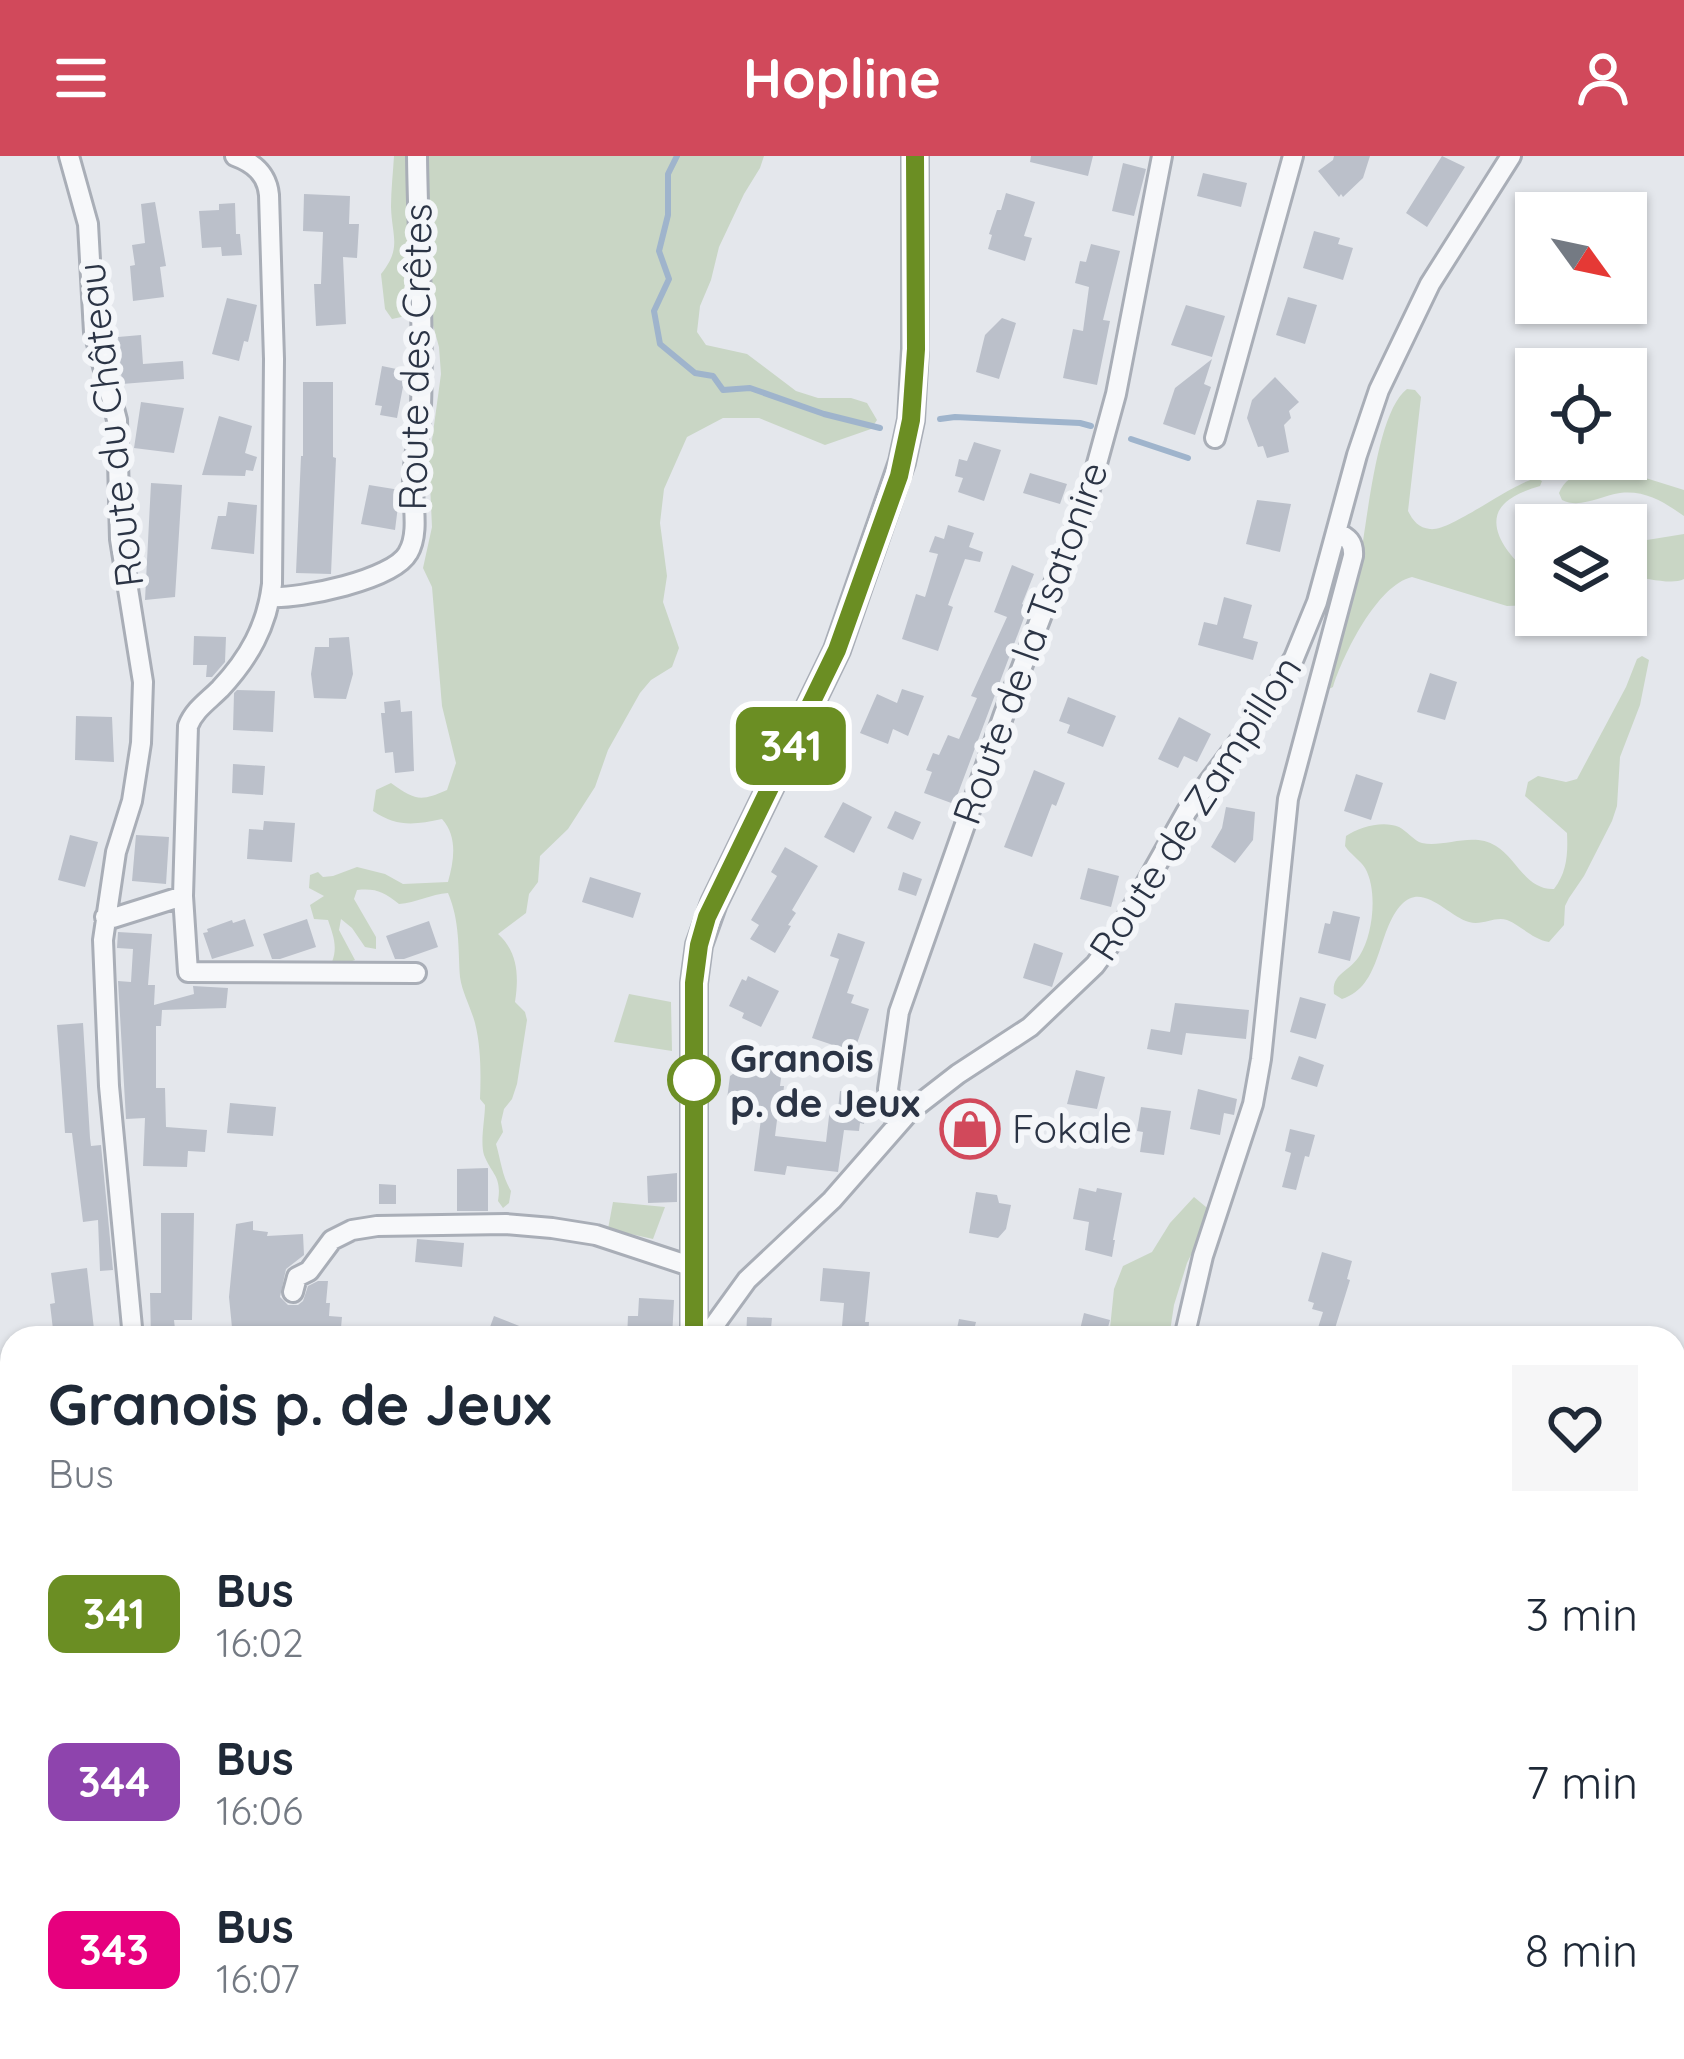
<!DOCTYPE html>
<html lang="en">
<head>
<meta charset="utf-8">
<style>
	body { margin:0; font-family:Quicksand,sans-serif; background:#f6f6f7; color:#1f2937; height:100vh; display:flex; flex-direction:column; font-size:45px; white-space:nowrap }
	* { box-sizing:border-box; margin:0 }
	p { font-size:39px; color:#747a83 }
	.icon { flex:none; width:66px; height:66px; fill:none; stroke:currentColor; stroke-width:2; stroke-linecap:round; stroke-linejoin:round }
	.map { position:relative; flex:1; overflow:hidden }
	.side { position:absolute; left:0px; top:1170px; width:1686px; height:735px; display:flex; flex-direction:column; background:#fff; border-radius:36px 36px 0 0; box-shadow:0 3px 9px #0004 }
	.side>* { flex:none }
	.badge { padding:0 24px; border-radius:18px; font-size:42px; line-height:78px }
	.needle { width:78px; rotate:123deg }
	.tools { position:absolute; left:1515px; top:36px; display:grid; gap:24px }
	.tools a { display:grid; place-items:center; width:132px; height:132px; border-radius:0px; background:#fff; box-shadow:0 3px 9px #0004; font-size:60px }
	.map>.badge { position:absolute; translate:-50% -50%; box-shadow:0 0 0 6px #fff }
	.round { display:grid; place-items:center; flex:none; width:126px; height:126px; border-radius:0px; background:#f6f6f7 }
	.headline { display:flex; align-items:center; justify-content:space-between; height:204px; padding:0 48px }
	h1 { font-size:57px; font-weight:700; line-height:90px }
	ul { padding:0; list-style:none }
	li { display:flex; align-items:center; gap:36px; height:168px; padding:0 48px }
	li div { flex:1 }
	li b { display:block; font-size:45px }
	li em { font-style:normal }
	li .badge { min-width:132px; font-weight:700; text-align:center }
	header { display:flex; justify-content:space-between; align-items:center; height:156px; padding:0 48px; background:#d1495b; color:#fff; font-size:54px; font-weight:700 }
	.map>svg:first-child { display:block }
</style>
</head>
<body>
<header><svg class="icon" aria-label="menu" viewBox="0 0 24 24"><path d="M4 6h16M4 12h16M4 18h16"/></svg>Hopline<svg class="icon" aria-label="person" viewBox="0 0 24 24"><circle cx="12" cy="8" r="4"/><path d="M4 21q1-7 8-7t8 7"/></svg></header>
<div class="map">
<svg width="1684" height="1903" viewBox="0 0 1684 1903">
	<rect width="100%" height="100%" fill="#e4e7ec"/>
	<path fill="#c9d6c5" d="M 394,0 L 764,0 L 760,12 L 744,38 L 719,91 L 711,124 L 700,150 L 697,176 L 706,189 L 747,198 L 796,235 L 818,242 L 851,242 L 867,247 L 877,264 L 871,273 L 825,289 L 759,262 L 723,262 L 687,281 L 664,333 L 660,367 L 667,420 L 663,446 L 679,492 L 672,511 L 651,524 L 640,537 L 608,594 L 595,631 L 568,673 L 540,700 L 538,726 L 529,738 L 526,757 L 498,778 C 518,796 519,820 515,846 L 525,856 L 527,864 L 517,928 L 512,943 L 504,953 L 501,966 L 503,976 L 496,988 C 501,1005 502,1020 511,1035 L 509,1047 L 503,1052 L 498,1045 C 502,1020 492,1019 484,999 C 480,986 485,963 485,949 L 480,943 C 481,918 481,891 475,867 C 471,852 462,836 460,821 C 458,792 460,765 448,737 C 431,738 416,747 399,748 C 384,736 376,732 357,734 L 354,743 L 376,781 L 376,793 L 365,791 L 352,772 L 341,763 L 339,774 L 355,804 L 339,810 L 332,806 C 338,790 333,779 328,764 L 314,763 L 310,749 L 324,740 L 309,732 L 310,719 L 318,716 L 323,721 L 333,720 L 357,711 L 385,718 L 403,728 L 448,726 C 454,704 458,681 442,663 C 414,669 397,671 373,655 L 376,634 L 391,627 C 415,644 420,646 447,634 L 456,607 L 442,550 L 432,431 L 423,412 L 432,371 L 429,306 L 441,218 L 439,191 L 427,147 L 432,114 L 433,76 L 418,72 L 410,76 L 405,129 L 406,160 L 392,163 L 385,153 L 381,118 C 402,92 392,81 391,51 C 391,34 393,17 394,0 Z
		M 1407,233 L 1415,234 L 1421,241 L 1408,355 C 1413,365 1419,372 1430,373 C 1450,376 1507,330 1536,322 L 1542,325 L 1540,330 C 1527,334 1514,338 1504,348 C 1483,369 1510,402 1528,415 L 1536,413 L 1536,449 L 1507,450 L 1412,421 C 1377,429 1343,499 1333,531 L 1325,535 C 1336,493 1349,451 1359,409 C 1367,370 1376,256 1407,233 Z
		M 1620,314 L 1684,334 L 1684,360 C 1664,346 1645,334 1620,337 C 1600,340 1580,353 1562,344 L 1559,337 C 1569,312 1597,316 1620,314 Z
		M 1684,378 L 1684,423 C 1670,430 1644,420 1626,421 L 1626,391 L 1647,384 Z
		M 1642,500 L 1649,504 L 1640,549 L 1620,601 L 1617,650 L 1612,665 L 1584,720 L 1569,742 L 1565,750 L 1564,769 L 1549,786 C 1532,783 1522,770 1507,764 C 1495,760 1482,770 1469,766 C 1448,760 1423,726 1402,748 C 1376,775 1383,830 1342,843 L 1334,838 C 1331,817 1350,816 1360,799 C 1373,779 1378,734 1365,712 C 1360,704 1350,698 1345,690 L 1346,680 C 1359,671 1383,664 1399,671 C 1407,675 1414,685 1422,687 C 1444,692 1473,675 1496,690 C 1517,703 1526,734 1554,733 C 1567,716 1568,698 1567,677 L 1525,640 L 1528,626 L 1538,620 L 1566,626 L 1577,623 L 1626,531 L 1637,503 Z
		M 629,838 L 671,846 L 672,895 L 614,886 Z
		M 1194,1041 L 1212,1056 L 1187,1107 L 1174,1149 L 1169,1182 L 1109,1182 L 1114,1133 L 1123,1110 L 1152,1096 L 1170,1067 Z
		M 613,1046 L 665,1051 L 653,1083 L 608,1073 Z
		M 0,1512 L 5,1548 L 12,1549 L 12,1585 L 0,1595 Z
		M 973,1893 L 1071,1893 L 1067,1903 L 973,1903 Z
		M 1120,1893 L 1543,1893 L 1545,1903 L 1135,1903 Z"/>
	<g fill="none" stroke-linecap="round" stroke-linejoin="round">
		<path stroke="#9fb4cc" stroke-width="6" d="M 677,0 L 668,18 L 668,59 L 659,95 L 669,123 L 654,155 L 660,188 L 695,217 L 713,220 L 723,234 L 750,232 L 824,258 L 880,272
			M 940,263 L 955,261 L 1080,267 L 1091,270
			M 1131,283 L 1188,302
			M 0,1586 L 12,1577
			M 1387,1893 L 1390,1903"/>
	</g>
	<path fill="#bbc0ca" d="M 1031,0 L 1093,0 L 1088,20 L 1030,6 Z
		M 1334,0 L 1370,0 L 1363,22 L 1343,41 L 1341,38 L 1339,41 L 1318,15 L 1333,4 Z
		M 1442,0 L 1465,11 L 1427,71 L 1406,57 Z
		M 1123,7 L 1146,13 L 1134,60 L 1112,55 Z
		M 1203,17 L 1247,27 L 1241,51 L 1197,40 Z
		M 1006,37 L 1035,46 L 1024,80 L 1032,82 L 1025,105 L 988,93 L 992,79 L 989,78 L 997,54 L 1001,54 Z
		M 304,38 L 350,40 L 349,68 L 359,68 L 357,102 L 343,101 L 346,168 L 316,170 L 314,128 L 321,128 L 323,76 L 303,75 Z
		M 155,46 L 166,110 L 160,111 L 164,141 L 133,145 L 130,110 L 135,109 L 132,89 L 145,87 L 141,48 Z
		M 235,47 L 236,78 L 240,78 L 242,99 L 222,100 L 221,91 L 202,92 L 199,55 L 219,54 L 219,48 Z
		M 1314,75 L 1340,82 L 1338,88 L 1353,92 L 1343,124 L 1303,112 Z
		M 1091,88 L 1120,95 L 1103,164 L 1110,165 L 1097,229 L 1063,222 L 1073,173 L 1083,175 L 1089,131 L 1075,127 L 1080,105 L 1086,106 Z
		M 1288,141 L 1317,149 L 1305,188 L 1276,179 Z
		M 227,142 L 257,149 L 248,186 L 244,185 L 239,205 L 212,198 Z
		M 1186,149 L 1225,160 L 1212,201 L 1171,189 Z
		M 1002,162 L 1016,167 L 999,223 L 976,216 L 985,179 Z
		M 141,179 L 143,208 L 183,205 L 184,223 L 122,228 L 118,181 Z
		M 1212,203 L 1204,228 L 1211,231 L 1195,279 L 1163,268 L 1175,232 Z
		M 382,210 L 406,215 L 397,262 L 380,259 L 382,250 L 375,249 Z
		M 1275,221 L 1299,246 L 1289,255 L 1291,262 L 1284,269 L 1289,296 L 1267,302 L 1263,290 L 1258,291 L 1247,262 L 1252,244 Z
		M 303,226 L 333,226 L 333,301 L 336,302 L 331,418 L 296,417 L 301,300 L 303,300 Z
		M 141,246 L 184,252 L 174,297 L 134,292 Z
		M 219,260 L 252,270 L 245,297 L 257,301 L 253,315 L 246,314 L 245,320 L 202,319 Z
		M 974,286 L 1001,294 L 984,345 L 958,336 L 963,322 L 955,320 L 959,303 L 967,305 Z
		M 1030,317 L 1067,328 L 1060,348 L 1023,337 Z
		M 151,327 L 182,329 L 175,441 L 145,444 Z
		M 369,329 L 400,334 L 395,374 L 361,368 Z
		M 1257,344 L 1291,348 L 1280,396 L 1246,388 Z
		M 228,346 L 257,349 L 254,398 L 211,393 L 218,360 L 226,360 Z
		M 948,369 L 974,377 L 969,391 L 983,396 L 980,406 L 965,403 L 948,449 L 953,451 L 938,495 L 902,483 L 916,438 L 925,441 L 938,398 L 929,396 L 935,380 L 944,383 Z
		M 1012,409 L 1034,418 L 1022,448 L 1028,451 L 954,648 L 924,637 L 932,616 L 926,614 L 933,597 L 939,599 L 948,579 L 959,583 L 977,542 L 971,540 L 1007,461 L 994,456 Z
		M 1224,441 L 1252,449 L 1243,482 L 1258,486 L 1253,504 L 1198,489 L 1204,466 L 1217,469 Z
		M 194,480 L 226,481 L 225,506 L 212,521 L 206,521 L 207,509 L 193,509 Z
		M 349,481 L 353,518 L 346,543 L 314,542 L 311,518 L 315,491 L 329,491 L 329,482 Z
		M 1430,517 L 1457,526 L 1445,564 L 1417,556 Z
		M 902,533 L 924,540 L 908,580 L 893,573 L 888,588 L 860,577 L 877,538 L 897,547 Z
		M 237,534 L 275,535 L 273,576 L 233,574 L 234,537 Z
		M 1068,541 L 1116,560 L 1103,591 L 1067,577 L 1070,569 L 1059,565 Z
		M 400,544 L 401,556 L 412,555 L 414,615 L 395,617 L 393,596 L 385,597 L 381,557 L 385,557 L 384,546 Z
		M 76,560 L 112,561 L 114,606 L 75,604 Z
		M 1179,561 L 1211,578 L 1197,606 L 1184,600 L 1178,612 L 1158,603 Z
		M 233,608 L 265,610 L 263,639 L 232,637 Z
		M 1034,614 L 1065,627 L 1056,650 L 1052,648 L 1032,701 L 1004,691 Z
		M 1356,618 L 1383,627 L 1371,664 L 1344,655 Z
		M 843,646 L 872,661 L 854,697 L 824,681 Z
		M 1226,651 L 1255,656 L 1253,684 L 1235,707 L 1211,691 L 1222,672 Z
		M 895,655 L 921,666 L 913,684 L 887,672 Z
		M 264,665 L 295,667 L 292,706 L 247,703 L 249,673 L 263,674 Z
		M 70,679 L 98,686 L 85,731 L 58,724 Z
		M 136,679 L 169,681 L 166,728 L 132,725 Z
		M 785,691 L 818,710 L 792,754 L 796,757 L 788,769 L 791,770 L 775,797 L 750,783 L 759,769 L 751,764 L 777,720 L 771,716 Z
		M 1088,712 L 1119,720 L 1111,751 L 1080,743 Z
		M 903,716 L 922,723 L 916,740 L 898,734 Z
		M 590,721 L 641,737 L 633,762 L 582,746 Z
		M 1333,755 L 1360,761 L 1350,805 L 1318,797 L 1325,767 L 1330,768 Z
		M 245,763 L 254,790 L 212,803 L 203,777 L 208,776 L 207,773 L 232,764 L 233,767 Z
		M 307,763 L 316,791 L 280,803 L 272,803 L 263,778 Z
		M 429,765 L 438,791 L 404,803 L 395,803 L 386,780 Z
		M 118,776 L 152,778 L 148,829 L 155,829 L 154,849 L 194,838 L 193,830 L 228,832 L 226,852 L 162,854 L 161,870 L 156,870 L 156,932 L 165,932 L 166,971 L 207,974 L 205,996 L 188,995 L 187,1011 L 143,1010 L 145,962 L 126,963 L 118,825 L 131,826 L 133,793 L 117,792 Z
		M 838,777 L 865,786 L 847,837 L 854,839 L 851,847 L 869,853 L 854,896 L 812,882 L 839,803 L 830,800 Z
		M 1034,787 L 1063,797 L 1052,831 L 1023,822 Z
		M 748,820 L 779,835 L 761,871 L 742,862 L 744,857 L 729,850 L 742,823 L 746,825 Z
		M 1300,841 L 1326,848 L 1316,883 L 1290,876 Z
		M 1175,847 L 1249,854 L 1246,883 L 1186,877 L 1182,899 L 1147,893 L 1151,873 L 1170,876 Z
		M 83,867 L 90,982 L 91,990 L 101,989 L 113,1114 L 100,1115 L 98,1064 L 83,1066 L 72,977 L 65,977 L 57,869 Z
		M 1299,900 L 1324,909 L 1317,931 L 1291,923 Z
		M 744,910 L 782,914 L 780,930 L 784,930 L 782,948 L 779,948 L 775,980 L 826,986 L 830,952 L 838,953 L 840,935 L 868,939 L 864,968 L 860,967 L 859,975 L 844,974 L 838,1016 L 787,1010 L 785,1019 L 754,1015 L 761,963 L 740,961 L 727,943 L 730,920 Z
		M 1076,914 L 1105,921 L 1097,953 L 1067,948 Z
		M 1198,933 L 1237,943 L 1234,959 L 1224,957 L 1220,979 L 1190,973 Z
		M 230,947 L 276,951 L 273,980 L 227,977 Z
		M 1141,951 L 1171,955 L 1164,999 L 1140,996 L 1143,976 L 1137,975 Z
		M 947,958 L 990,959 L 990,993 L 946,992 Z
		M 1290,973 L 1315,979 L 1309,1001 L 1305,1000 L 1296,1034 L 1282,1031 L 1291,997 L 1285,995 Z
		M 488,1012 L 488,1055 L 457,1055 L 457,1013 Z
		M 677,1017 L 677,1046 L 648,1047 L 647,1020 Z
		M 379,1028 L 396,1029 L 396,1048 L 379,1048 Z
		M 1079,1032 L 1096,1036 L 1097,1032 L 1122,1037 L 1113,1084 L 1115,1084 L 1112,1101 L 1085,1094 L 1089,1066 L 1073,1063 Z
		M 976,1036 L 997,1039 L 999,1047 L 1011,1049 L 1006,1073 L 998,1082 L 969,1077 Z
		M 161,1057 L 194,1057 L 192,1164 L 174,1164 L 176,1182 L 151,1182 L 150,1137 L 161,1137 Z
		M 253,1065 L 253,1074 L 268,1076 L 267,1080 L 303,1078 L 304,1099 L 286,1113 L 280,1141 L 288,1149 L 298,1149 L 303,1145 L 308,1130 L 318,1125 L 328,1125 L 326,1147 L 330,1147 L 329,1160 L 342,1161 L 340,1182 L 295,1182 L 295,1173 L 253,1173 L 253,1180 L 233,1182 L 229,1141 L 236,1068 Z
		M 417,1083 L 464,1087 L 462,1111 L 415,1106 Z
		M 1322,1096 L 1352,1105 L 1347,1123 L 1350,1124 L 1332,1182 L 1316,1178 L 1323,1156 L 1312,1153 L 1314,1147 L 1308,1145 Z
		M 87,1112 L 95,1182 L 54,1182 L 50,1148 L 55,1147 L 51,1117 Z
		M 823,1112 L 870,1116 L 865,1166 L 869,1166 L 868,1182 L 841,1182 L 844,1147 L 820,1145 Z
		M 639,1142 L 674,1144 L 672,1182 L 627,1182 L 628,1160 L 638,1160 Z
		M 1084,1157 L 1110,1164 L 1105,1182 L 1078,1182 Z
		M 494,1160 L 547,1181 L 547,1182 L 486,1182 Z
		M 747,1161 L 772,1162 L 770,1182 L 746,1182 Z
		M 959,1163 L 976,1166 L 972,1182 L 955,1182 Z"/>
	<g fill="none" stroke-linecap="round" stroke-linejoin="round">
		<defs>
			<path id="minor" d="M 69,0 L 88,68 L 94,176 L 117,264 L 120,383 L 143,526 L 141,587 L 132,645 L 116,696 L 103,784 L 109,930 L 133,1182
				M 235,0 C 254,7 267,18 269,39 L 274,203 L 272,428 C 267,470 249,502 220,533 C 208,545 194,554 188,570 L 183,740 L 188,816 L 416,817
				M 1215,282 L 1293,0
				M 270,441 C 300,443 393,424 408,397 C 420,377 412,346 413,324 C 414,299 420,275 421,250 C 424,167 418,83 417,0
				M 105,761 L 113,762 L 183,740
				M 898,968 L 893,959 L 888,933 L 899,856 L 1004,558 L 1090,333 L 1116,238 L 1162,0
				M 293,1136 L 297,1121 L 309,1115 L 332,1084 L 352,1074 L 377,1070 L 506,1068 L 552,1072 L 596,1079 L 693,1111
				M 705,1182 L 747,1124 L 832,1044 L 909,956 L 958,918 L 1030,871 L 1095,809 L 1117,779 L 1187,655 L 1262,555 L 1294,502 L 1317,446 L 1357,299 L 1379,234 L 1430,128 L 1511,0
				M 1184,1182 L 1203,1100 L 1253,948 L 1261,903 L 1288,643 L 1353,400 C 1354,386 1348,381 1336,376
				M 0,1678 L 12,1682
				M 0,1715 L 12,1705
				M 360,1903 L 372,1893
				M 862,1903 L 863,1893"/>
			<path id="tertiary" d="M 694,1182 L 694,827 L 699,789 L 714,747 L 837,494 L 902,306 L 911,264 L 915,193 L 915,0
				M 489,1893 L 490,1903"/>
		</defs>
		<use href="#minor" stroke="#a9aeb7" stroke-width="24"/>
		<use href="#tertiary" stroke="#a9aeb7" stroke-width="30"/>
		<use href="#minor" stroke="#f7f8fa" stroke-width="18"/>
		<use href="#tertiary" stroke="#f7f8fa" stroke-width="24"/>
	</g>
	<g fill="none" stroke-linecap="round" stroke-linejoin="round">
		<defs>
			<path id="line" d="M 694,1182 L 694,827 L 699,789 L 707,761 L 837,494 L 899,320 L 911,264 L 916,193 L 915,0"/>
		</defs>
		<use href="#line" stroke="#fff" stroke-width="27"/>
		<use href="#line" stroke="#6b8e23" stroke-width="18"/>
	</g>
	<defs>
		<symbol id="shop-ring" viewBox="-11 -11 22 22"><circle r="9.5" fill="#f4f6f9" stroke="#d1495b" stroke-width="1.5"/><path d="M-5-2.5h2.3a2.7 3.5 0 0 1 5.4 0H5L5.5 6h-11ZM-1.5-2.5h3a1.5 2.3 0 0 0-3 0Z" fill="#d1495b"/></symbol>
	</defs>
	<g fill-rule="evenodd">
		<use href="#shop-ring" x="937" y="940" width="66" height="66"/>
	</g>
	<circle fill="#fff" stroke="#6b8e23" stroke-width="6" cx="694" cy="924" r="24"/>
	<g text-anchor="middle" stroke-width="12" stroke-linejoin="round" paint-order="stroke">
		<g font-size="39" fill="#2b3445" stroke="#f4f6f9">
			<text transform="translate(415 201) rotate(-89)" y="14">Route des Crêtes</text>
			<text transform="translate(110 269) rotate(-97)" y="14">Route du Château</text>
			<text transform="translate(1030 487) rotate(-70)" y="14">Route de la Tsatonire</text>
			<text transform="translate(1195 652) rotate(-57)" y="14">Route de Zampillon</text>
		</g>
		<g font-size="39" font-weight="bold" fill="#2b3445" stroke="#f4f6f9" text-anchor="start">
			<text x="730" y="916">Granois<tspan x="730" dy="45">p. de Jeux</tspan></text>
		</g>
		<g font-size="39" fill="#2b3445" stroke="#f4f6f9" text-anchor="start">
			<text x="1012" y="987">Fokale</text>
		</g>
	</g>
</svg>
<div class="tools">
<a><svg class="needle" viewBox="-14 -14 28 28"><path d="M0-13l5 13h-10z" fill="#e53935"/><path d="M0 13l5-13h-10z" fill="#747a83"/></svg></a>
<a><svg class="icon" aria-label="locate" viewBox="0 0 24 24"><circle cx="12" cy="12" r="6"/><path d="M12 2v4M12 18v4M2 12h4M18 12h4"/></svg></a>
<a><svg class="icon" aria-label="layers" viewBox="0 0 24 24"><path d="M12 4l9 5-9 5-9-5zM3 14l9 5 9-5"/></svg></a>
</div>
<b class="badge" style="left:791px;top:590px;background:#6b8e23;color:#fff">341</b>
<section class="side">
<div class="headline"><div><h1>Granois p. de Jeux</h1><p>Bus</p></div><a class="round"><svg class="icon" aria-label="heart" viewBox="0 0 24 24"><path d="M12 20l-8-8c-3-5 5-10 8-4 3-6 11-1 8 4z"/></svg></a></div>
<ul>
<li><span class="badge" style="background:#6b8e23;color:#fff">341</span><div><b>Bus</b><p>16:02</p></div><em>3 min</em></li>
<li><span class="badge" style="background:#8e44ad;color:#fff">344</span><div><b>Bus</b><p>16:06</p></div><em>7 min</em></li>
<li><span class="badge" style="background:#e6007e;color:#fff">343</span><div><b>Bus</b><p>16:07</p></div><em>8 min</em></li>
</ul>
</section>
</div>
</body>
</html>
